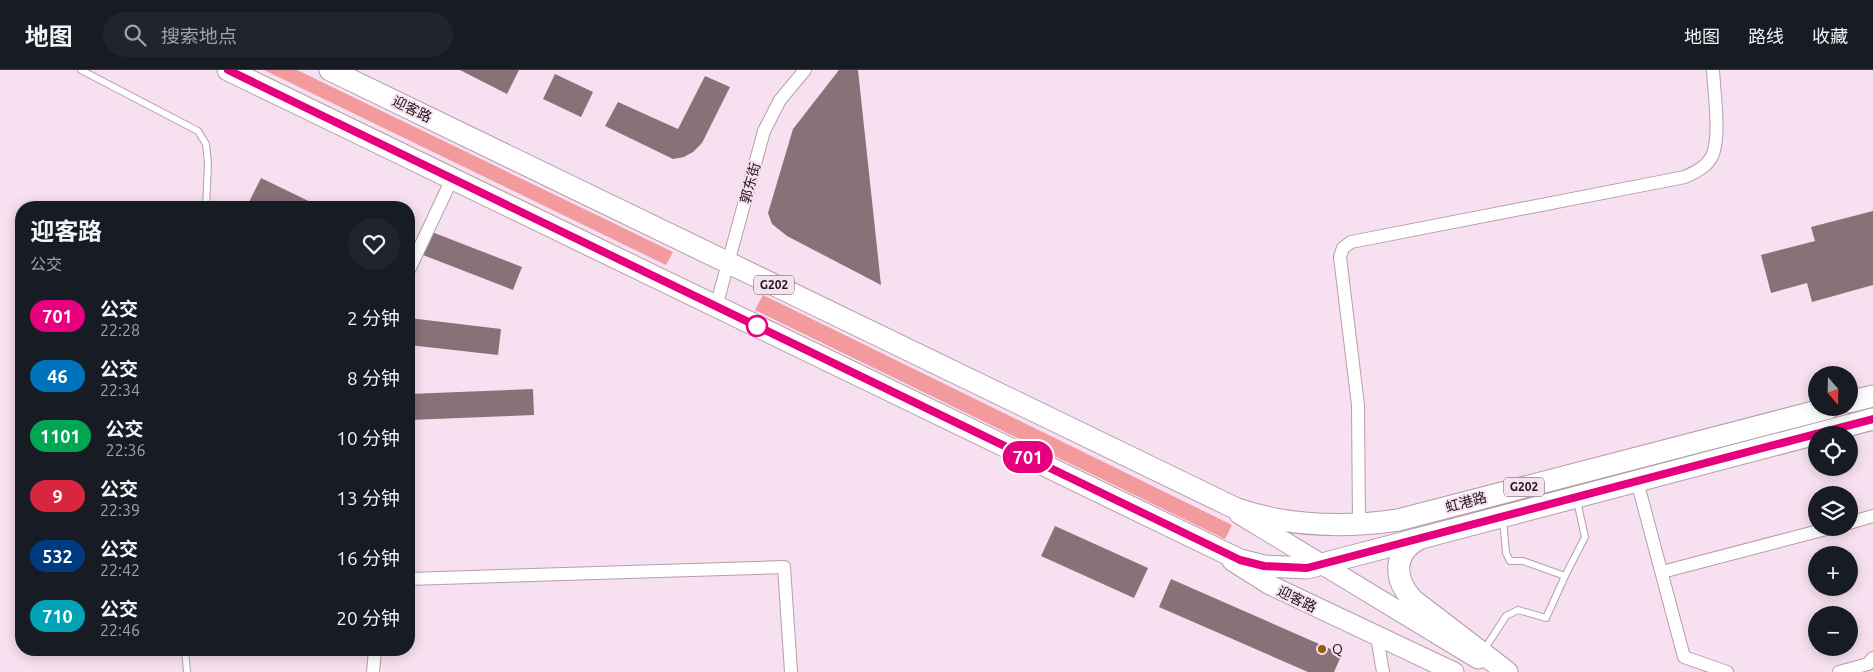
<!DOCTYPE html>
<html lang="zh">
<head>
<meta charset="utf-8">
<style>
	body { margin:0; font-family:Ubuntu,"Noto Sans SC",sans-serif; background:#20242c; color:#f1f3f6; height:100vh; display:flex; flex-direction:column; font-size:19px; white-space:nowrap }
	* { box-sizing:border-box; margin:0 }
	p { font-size:16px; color:#9ea1a6 }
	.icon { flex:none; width:28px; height:28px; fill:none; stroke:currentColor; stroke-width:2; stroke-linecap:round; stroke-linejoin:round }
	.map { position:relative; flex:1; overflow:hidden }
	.sheet { position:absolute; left:15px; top:131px; width:400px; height:455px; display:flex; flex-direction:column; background:#171b24; border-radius:20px; box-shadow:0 2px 12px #0003 }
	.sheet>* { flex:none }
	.badge { padding:0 10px; border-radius:16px; font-size:18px; line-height:32px }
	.needle { width:32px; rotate:160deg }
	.buttons { position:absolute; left:1808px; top:296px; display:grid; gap:10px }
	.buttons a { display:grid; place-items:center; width:50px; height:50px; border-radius:50%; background:#171b24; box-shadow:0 2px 12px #0003; font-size:25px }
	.map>.badge { position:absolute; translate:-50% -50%; box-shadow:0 0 0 2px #fff }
	.round { display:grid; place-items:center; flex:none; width:52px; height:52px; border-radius:26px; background:#20242c }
	.headline { display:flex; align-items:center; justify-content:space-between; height:85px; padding:0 15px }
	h1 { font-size:24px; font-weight:700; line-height:38px }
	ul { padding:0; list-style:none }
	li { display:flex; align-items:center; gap:15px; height:60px; padding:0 15px }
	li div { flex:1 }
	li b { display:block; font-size:19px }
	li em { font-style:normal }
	li .badge { min-width:55px; font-weight:700; text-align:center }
	header { display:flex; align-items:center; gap:30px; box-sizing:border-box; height:70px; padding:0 25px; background:#171b24; border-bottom:1px solid #363941 }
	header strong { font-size:24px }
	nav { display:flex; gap:28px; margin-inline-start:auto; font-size:18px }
	.search { width:350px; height:45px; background:#20242c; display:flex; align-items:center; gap:12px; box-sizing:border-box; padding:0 18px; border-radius:28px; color:#9ea1a6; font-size:19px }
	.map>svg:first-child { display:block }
</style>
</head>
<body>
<header>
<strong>地图</strong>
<div class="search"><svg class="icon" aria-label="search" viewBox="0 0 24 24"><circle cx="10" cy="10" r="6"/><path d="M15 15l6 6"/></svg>搜索地点</div>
<nav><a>地图</a><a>路线</a><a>收藏</a></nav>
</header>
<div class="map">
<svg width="1873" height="602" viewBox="0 0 1873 602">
	<rect width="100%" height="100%" fill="#f7e0ef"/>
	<path fill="#f29a9e" d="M 264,0 L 297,0 L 673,182 L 666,195 Z
		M 763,225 L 1232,455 L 1225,469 L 755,240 Z"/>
	<path fill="#897178" d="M 460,0 L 519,0 L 507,24 Z
		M 839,0 L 858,0 L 881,215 L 787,166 L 772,154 L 768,143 L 793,59 Z
		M 555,4 L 593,22 L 581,47 L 543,29 Z
		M 705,6 L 730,17 L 702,73 L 693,82 L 684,87 L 673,89 L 605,56 L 618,32 L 678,59 Z
		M 261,108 L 323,138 L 254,138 L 248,134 Z
		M 1873,141 L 1873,215 L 1812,232 L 1807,213 L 1771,223 L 1761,185 L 1815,171 L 1811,157 Z
		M 432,162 L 522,197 L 513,220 L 423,185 Z
		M 409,248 L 501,259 L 498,285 L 409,275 Z
		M 533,319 L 534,345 L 409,350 L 409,324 Z
		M 1055,456 L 1148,498 L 1134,528 L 1041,486 Z
		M 1171,509 L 1342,584 L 1334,602 L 1308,602 L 1159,537 Z"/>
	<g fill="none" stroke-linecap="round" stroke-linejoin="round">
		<defs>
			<path id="service" d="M 81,0 L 198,61 L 206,74 L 208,93 L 206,138
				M 1503,450 L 1506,483 L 1510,491 L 1523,491 L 1565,506
				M 185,580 L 187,602
				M 1484,580 L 1506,546 L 1518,540 L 1546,548 L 1565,506 L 1585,467 L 1577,431"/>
			<path id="minor" d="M 409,200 L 452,109
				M 716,237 L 764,61 L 780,30 L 805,0
				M 1637,411 L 1684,587 L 1727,602
				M 1849,453 L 1873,446
				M 1359,454 L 1358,335 L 1340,187 L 1343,178 L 1351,172 L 1685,107 C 1695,102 1707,97 1712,86 C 1721,68 1714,21 1713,0
				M 1662,502 L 1830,458
				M 409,509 L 784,497 L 791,602
				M 1377,567 L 1383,602
				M 373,602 L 375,580
				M 1839,602 L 1868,594 L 1873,588"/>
			<path id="secondary" d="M 1239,444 L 1478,589
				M 1232,491 L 1270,515 L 1454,602"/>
			<path id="trunk" d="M 228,0 L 1240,490 L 1264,496 L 1307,498 L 1873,349
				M 330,0 L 1237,439 C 1288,456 1344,458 1398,450 L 1829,338
				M 1849,332 L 1873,326
				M 1419,469 C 1392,483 1394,510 1413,530 L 1507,602"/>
		</defs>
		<use href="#service" stroke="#b49ead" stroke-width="8"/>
		<use href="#minor" stroke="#b49ead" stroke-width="14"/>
		<use href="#secondary" stroke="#b49ead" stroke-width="21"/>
		<use href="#trunk" stroke="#b49ead" stroke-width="23"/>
		<use href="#service" stroke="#fff" stroke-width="6"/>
		<use href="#minor" stroke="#fff" stroke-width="12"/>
		<use href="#secondary" stroke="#fff" stroke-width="19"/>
		<use href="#trunk" stroke="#fff" stroke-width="21"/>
	</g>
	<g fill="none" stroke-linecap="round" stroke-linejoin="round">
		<defs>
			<path id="line" d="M 228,0 L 1240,490 L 1264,496 L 1307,498 L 1873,349"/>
		</defs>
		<use href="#line" stroke="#fff" stroke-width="11"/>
		<use href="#line" stroke="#e6007e" stroke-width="8"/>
	</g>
	<circle fill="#fff" stroke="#e6007e" stroke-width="2.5" cx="757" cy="256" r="10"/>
	<circle fill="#8e6109" stroke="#f7e0ef" stroke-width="2" cx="1322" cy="579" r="5"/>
	<g text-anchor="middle" stroke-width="4" stroke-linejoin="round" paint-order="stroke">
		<g fill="#f7e0ef" stroke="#5f535b" stroke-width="1">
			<rect x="754" y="205.5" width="40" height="19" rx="4"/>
			<rect x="1504" y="407.5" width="40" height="19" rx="4"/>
		</g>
		<g font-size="12" font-weight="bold" fill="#1e161b">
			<text x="774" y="219">G202</text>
			<text x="1524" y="421">G202</text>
		</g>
		<g font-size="14" fill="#1e161b" stroke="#f7e0ef">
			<text transform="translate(412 39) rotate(26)" y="5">迎客路</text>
			<text transform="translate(750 113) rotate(-75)" y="5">郭东街</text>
			<text transform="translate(1466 432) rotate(-15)" y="5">虹港路</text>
			<text transform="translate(1297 529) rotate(26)" y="5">迎客路</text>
		</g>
		<g font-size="14" fill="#1e161b" stroke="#f7e0ef" text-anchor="start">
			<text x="1332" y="584">Q</text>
		</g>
	</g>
</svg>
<div class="buttons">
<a><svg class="needle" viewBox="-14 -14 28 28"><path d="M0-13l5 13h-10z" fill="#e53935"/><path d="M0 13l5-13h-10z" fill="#9ea1a6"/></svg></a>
<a><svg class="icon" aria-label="locate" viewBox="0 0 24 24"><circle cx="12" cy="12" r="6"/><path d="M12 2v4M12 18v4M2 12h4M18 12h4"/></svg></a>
<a><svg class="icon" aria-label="layers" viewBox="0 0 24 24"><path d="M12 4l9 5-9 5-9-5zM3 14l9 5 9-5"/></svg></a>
<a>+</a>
<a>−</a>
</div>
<b class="badge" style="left:1028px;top:387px;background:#e6007e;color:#fff">701</b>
<section class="sheet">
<div class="headline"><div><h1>迎客路</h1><p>公交</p></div><a class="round"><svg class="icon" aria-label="heart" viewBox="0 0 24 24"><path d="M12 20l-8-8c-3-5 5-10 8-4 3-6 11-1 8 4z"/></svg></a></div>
<ul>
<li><span class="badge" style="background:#e6007e;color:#fff">701</span><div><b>公交</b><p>22:28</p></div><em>2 分钟</em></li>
<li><span class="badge" style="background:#0072bc;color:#fff">46</span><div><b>公交</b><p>22:34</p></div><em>8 分钟</em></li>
<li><span class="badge" style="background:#00a651;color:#fff">1101</span><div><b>公交</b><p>22:36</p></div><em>10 分钟</em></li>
<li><span class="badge" style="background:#d7263d;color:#fff">9</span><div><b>公交</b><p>22:39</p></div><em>13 分钟</em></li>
<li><span class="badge" style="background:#003b80;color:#fff">532</span><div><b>公交</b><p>22:42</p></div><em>16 分钟</em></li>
<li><span class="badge" style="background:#00a3b4;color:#fff">710</span><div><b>公交</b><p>22:46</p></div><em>20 分钟</em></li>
</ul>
</section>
</div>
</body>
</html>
